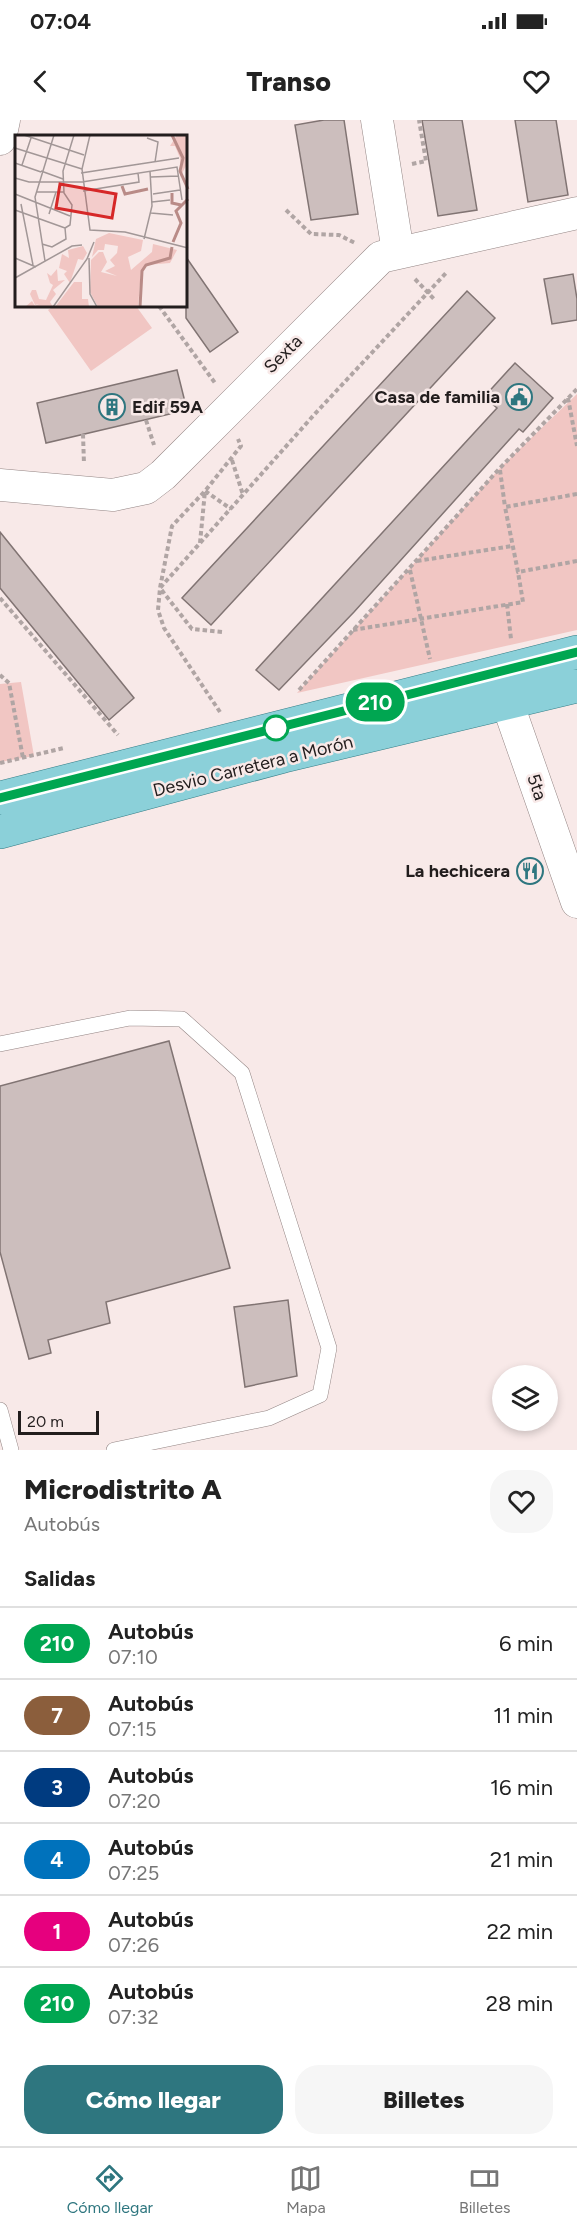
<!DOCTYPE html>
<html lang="es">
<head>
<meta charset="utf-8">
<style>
	body { margin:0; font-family:Figtree,sans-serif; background:#f6f6f6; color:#222; height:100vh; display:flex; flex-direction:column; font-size:22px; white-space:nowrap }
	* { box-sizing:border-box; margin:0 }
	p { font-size:20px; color:#767676 }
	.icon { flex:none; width:33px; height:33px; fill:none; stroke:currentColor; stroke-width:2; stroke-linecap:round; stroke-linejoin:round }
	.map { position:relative; height:1330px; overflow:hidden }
	.side { display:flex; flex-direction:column; background:#fff; flex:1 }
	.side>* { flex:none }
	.badge { padding:0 12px; border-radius:20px; font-size:21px; line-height:39px }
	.fabs { position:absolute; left:492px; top:1245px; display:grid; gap:12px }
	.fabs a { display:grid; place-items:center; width:66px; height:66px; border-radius:50%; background:#fff; box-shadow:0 3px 9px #0003; font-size:30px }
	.scale { position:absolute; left:18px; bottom:15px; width:81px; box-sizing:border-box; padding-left:6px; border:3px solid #221d1d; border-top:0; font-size:16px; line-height:21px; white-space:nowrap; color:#221d1d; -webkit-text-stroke:4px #f8e9e8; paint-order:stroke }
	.map>.badge { position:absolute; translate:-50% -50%; box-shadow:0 0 0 3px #fff }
	h2 { padding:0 24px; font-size:22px; line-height:54px }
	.round { display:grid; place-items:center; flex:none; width:63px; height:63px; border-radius:24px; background:#f6f6f6 }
	.summary { display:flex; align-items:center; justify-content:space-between; height:102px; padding:0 24px }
	h1 { font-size:28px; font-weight:800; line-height:45px }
	.action { display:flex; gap:12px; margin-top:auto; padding:12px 24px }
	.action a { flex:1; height:69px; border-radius:24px; background:#2e767f; color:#fff; font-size:24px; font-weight:800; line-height:69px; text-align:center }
	.action a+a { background:#f6f6f6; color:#222 }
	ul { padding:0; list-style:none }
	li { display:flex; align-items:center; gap:18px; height:72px; padding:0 24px; border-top:2px solid #e0e0e0 }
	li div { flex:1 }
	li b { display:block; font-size:22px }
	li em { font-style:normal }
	li .badge { min-width:66px; font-weight:700; text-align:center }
	.status { display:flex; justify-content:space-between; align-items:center; height:42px; padding:0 30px; background:#fff; direction:ltr }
	.status svg { height:16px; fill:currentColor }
	header { display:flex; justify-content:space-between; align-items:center; height:78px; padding:0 24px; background:#fff; font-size:27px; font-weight:800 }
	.dock { display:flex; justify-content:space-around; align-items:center; height:84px; border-top:2px solid #e0e0e0; background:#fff; font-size:16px; color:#767676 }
	.dock a { display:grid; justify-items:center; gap:3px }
	.dock .selected { color:#2e767f }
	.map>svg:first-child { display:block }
</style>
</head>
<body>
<div class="status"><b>07:04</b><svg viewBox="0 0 49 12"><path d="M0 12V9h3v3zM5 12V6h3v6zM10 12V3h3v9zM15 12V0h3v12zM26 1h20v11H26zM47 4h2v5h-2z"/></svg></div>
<header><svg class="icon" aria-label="back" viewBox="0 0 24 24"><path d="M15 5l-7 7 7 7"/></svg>Transo<svg class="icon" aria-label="heart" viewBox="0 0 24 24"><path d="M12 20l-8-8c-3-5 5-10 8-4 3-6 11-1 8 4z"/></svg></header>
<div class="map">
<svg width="577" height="1330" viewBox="0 0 577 1330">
	<rect width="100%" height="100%" fill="#f8e9e8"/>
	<path fill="#f1c6c3" d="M 54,186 L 136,186 L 152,208 L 91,251 L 48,190 Z
		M 577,274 L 577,510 L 297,573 L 500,348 Z
		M 21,562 L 34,636 L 0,642 L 0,564 Z"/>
	<path fill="#ccbebd" stroke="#817473" stroke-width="1.5" d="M 324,0 L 344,0 L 358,94 L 311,100 L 295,5 Z
		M 422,0 L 462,0 L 477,90 L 438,96 Z
		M 515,0 L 556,0 L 568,75 L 528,82 Z
		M 186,137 L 238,212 L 210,232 L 186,198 Z
		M 573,154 L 577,179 L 577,200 L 552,204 L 544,159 Z
		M 467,171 L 495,198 L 211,505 L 182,478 Z
		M 515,243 L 553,278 L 523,312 L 519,309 L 354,492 L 279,570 L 256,550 L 497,288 L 484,277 Z
		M 177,250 L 187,290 L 46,323 L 37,283 Z
		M 0,412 L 134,578 L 109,600 L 0,468 Z
		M 169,921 L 230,1148 L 106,1182 L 110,1203 L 48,1220 L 51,1233 L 29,1239 L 0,1132 L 0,966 Z
		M 288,1180 L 297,1256 L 245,1267 L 234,1187 Z"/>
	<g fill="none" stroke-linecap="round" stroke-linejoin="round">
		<defs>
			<path id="service" d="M 0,924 L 130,898 L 182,899 L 242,953 L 329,1228 L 320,1275 L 269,1298 L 114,1330
				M 0,1290 L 11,1330"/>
			<path id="minor" d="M 377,0 L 398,132
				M 0,19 L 4,0
				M 0,365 L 113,375 L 146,368 L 163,355 L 381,137 L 577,93
				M 499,559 L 577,782"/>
			<path id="primary" d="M 0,678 L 577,532
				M 0,712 L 284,636 L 577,566"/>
		</defs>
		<use href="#service" stroke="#938584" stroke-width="16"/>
		<use href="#minor" stroke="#938584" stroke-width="33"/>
		<use href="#primary" stroke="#347d86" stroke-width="34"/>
		<path stroke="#b0a5a4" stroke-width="4" stroke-dasharray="4.5 3" stroke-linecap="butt" d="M 412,44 L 426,41 L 419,0
			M 286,90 L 311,114 L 339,115 L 355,123
			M 415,159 L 434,179
			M 159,186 L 215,263
			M 568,278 L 577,326
			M 146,300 L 154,325
			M 83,314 L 84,344
			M 232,340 L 243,375
			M 500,350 L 505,387
			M 577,374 L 505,387 L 518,452 L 577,441
			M 200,423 L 205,371 L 231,389
			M 417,441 L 512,426
			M 410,450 L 430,539
			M 0,478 L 118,615
			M 507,484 L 511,519
			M 353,510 L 523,482 L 518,452
			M 222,512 L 192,509 L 160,468 L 172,406 L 205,371 L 241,326 L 238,319
			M 0,555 L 9,563 L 23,638
			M 299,570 L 500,348 L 577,269
			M 220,592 L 164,508 L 158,490 L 160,468 L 313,296 L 446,153
			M 0,643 L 64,628"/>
		<use href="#service" stroke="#fff" stroke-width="15"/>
		<use href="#minor" stroke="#fff" stroke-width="32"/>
		<use href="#primary" stroke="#8bd0d9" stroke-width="33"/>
	</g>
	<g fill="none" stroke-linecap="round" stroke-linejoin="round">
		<defs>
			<path id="line" d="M 0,678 L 577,532"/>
		</defs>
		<use href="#line" stroke="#fff" stroke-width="14"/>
		<use href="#line" stroke="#00a651" stroke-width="9"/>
	</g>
	<defs>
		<symbol id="civic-ring" viewBox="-11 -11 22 22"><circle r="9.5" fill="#f8e9e8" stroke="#2e767f" stroke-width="1.5"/><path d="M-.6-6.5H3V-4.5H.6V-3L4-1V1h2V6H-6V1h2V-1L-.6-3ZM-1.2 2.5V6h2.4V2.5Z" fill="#2e767f"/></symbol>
		<symbol id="building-ring" viewBox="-11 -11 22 22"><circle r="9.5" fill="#f8e9e8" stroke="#2e767f" stroke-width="1.5"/><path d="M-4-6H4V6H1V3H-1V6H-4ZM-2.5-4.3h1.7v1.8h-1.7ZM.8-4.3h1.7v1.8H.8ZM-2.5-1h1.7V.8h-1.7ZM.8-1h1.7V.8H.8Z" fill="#2e767f"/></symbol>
		<symbol id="restaurant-ring" viewBox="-11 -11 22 22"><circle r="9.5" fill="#f8e9e8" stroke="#2e767f" stroke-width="1.5"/><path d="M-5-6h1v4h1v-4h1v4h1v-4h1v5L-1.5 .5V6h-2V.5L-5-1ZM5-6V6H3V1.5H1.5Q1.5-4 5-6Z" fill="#2e767f"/></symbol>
	</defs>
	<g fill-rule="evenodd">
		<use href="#civic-ring" x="504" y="262" width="30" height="30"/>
		<use href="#building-ring" x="97" y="272" width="30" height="30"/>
		<use href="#restaurant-ring" x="515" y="736" width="30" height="30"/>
	</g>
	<circle fill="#fff" stroke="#00a651" stroke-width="3" cx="276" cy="608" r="12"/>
	<g text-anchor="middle" stroke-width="5" stroke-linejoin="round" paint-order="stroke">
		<g font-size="18" fill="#221d1d" stroke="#f8e9e8">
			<text transform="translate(283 234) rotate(-45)" y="6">Sexta</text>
			<text transform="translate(253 646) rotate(-14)" y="6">Desvio Carretera a Morón</text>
			<text transform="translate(537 667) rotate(71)" y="6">5ta</text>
		</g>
		<g font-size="18" font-weight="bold" fill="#221d1d" stroke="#f8e9e8" text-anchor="end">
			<text x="500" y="283">Casa de familia</text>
			<text x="132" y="293" text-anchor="start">Edif 59A</text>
			<text x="510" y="757">La hechicera</text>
		</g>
	</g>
	<g transform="translate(15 15)">
		<rect width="172" height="172" fill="#f8e9e8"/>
		<path d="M 162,0 L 172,0 L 172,42 L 171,31 L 165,42 L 165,23 L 160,11 L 155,11 ZM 94,98 L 128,105 L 126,116 L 113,122 L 116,135 L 137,117 L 138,109 L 162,115 L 155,128 L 131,130 L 126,136 L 123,172 L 83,172 L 75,157 L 76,125 L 84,117 L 88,117 L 92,127 L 86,137 L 102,141 L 90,136 L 100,131 L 95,125 L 102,118 L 103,111 L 90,109 L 89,115 L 83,115 L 77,122 L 81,104 ZM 68,111 L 72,118 L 68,125 L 63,124 L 55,148 L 49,139 L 52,136 L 44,133 L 47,119 L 54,123 L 53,115 ZM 42,134 L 43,146 L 50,145 L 38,155 L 41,159 L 35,167 L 38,172 L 10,172 L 17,166 L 20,171 L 24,169 L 20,170 L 15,159 L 17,155 L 21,155 L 24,164 L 31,165 L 38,150 L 35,148 L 32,138 L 36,141 ZM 59,147 L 67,147 L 67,164 L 73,164 L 74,172 L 40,172 Z" fill="#f1c6c3"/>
		<path fill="none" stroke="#b98b87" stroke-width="3" d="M 157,0 L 168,23 L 165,36 L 173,54M 107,51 L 110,59 L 133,54M 157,58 L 157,68 L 166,70M 158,107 L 166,88 L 161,76 L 173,64M 125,172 L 127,136 L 131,130 L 155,123 L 157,112"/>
		<path fill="none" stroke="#a29797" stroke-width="1.5" d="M 9,0 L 69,20M 75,0 L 67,34 L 75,95 L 110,97 L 173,113M 132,3 L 143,7 L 140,27M 0,13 L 67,34M 0,28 L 26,37M 7,30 L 16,3M 26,36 L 48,44M 66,38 L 164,23M 136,42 L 163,41M 0,43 L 14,47 L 67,47 L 162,32 L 167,65M 68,56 L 124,47 L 123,38M 21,57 L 49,57M 0,59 L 55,81M 138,59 L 165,55M 137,67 L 155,65M 6,69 L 18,130M 0,75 L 50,93M 136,78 L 158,80M 34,79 L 41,57M 129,104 L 137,71 L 135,36M 27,109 L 37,112 L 51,104 L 50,93 L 55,90 L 57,70 L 49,58 L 48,36 L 59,0M 0,123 L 21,132M 74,123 L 75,159 L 82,172M 30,126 L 20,62 L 39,0M 0,143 L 57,111 L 67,110M 38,172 L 72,124 L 79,107"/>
		<path fill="#d62828" fill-opacity="0.15" stroke="#d62828" stroke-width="3" d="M 45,49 L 101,59 L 97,83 L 41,73 Z"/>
		<rect width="172" height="172" fill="none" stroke="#221d1d" stroke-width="3"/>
	</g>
</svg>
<div class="fabs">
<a><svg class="icon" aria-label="layers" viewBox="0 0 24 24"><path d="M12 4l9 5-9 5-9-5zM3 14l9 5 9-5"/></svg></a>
</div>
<div class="scale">20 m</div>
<b class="badge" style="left:375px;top:582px;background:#00a651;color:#fff">210</b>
</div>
<section class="side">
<div class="summary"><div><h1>Microdistrito A</h1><p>Autobús</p></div><a class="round"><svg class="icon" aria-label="heart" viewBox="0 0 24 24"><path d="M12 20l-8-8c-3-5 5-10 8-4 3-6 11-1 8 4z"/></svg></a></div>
<h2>Salidas</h2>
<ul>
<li><span class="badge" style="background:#00a651;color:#fff">210</span><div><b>Autobús</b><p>07:10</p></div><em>6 min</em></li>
<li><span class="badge" style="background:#8b5e3c;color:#fff">7</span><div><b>Autobús</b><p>07:15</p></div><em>11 min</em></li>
<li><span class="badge" style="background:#003b80;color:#fff">3</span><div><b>Autobús</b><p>07:20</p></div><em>16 min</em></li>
<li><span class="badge" style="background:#0072bc;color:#fff">4</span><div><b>Autobús</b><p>07:25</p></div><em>21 min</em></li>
<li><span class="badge" style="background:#e6007e;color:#fff">1</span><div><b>Autobús</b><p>07:26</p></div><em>22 min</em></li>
<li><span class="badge" style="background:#00a651;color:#fff">210</span><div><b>Autobús</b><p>07:32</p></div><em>28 min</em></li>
</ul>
<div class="action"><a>Cómo llegar</a><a>Billetes</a></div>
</section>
<nav class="dock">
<a class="selected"><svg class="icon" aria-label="directions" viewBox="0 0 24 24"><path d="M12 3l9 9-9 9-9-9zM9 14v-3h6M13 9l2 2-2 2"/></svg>Cómo llegar</a>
<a><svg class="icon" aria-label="map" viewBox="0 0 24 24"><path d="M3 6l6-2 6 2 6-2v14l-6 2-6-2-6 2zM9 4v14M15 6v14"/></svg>Mapa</a>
<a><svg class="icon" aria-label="tickets" viewBox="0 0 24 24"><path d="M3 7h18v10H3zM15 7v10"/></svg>Billetes</a>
</nav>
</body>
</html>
